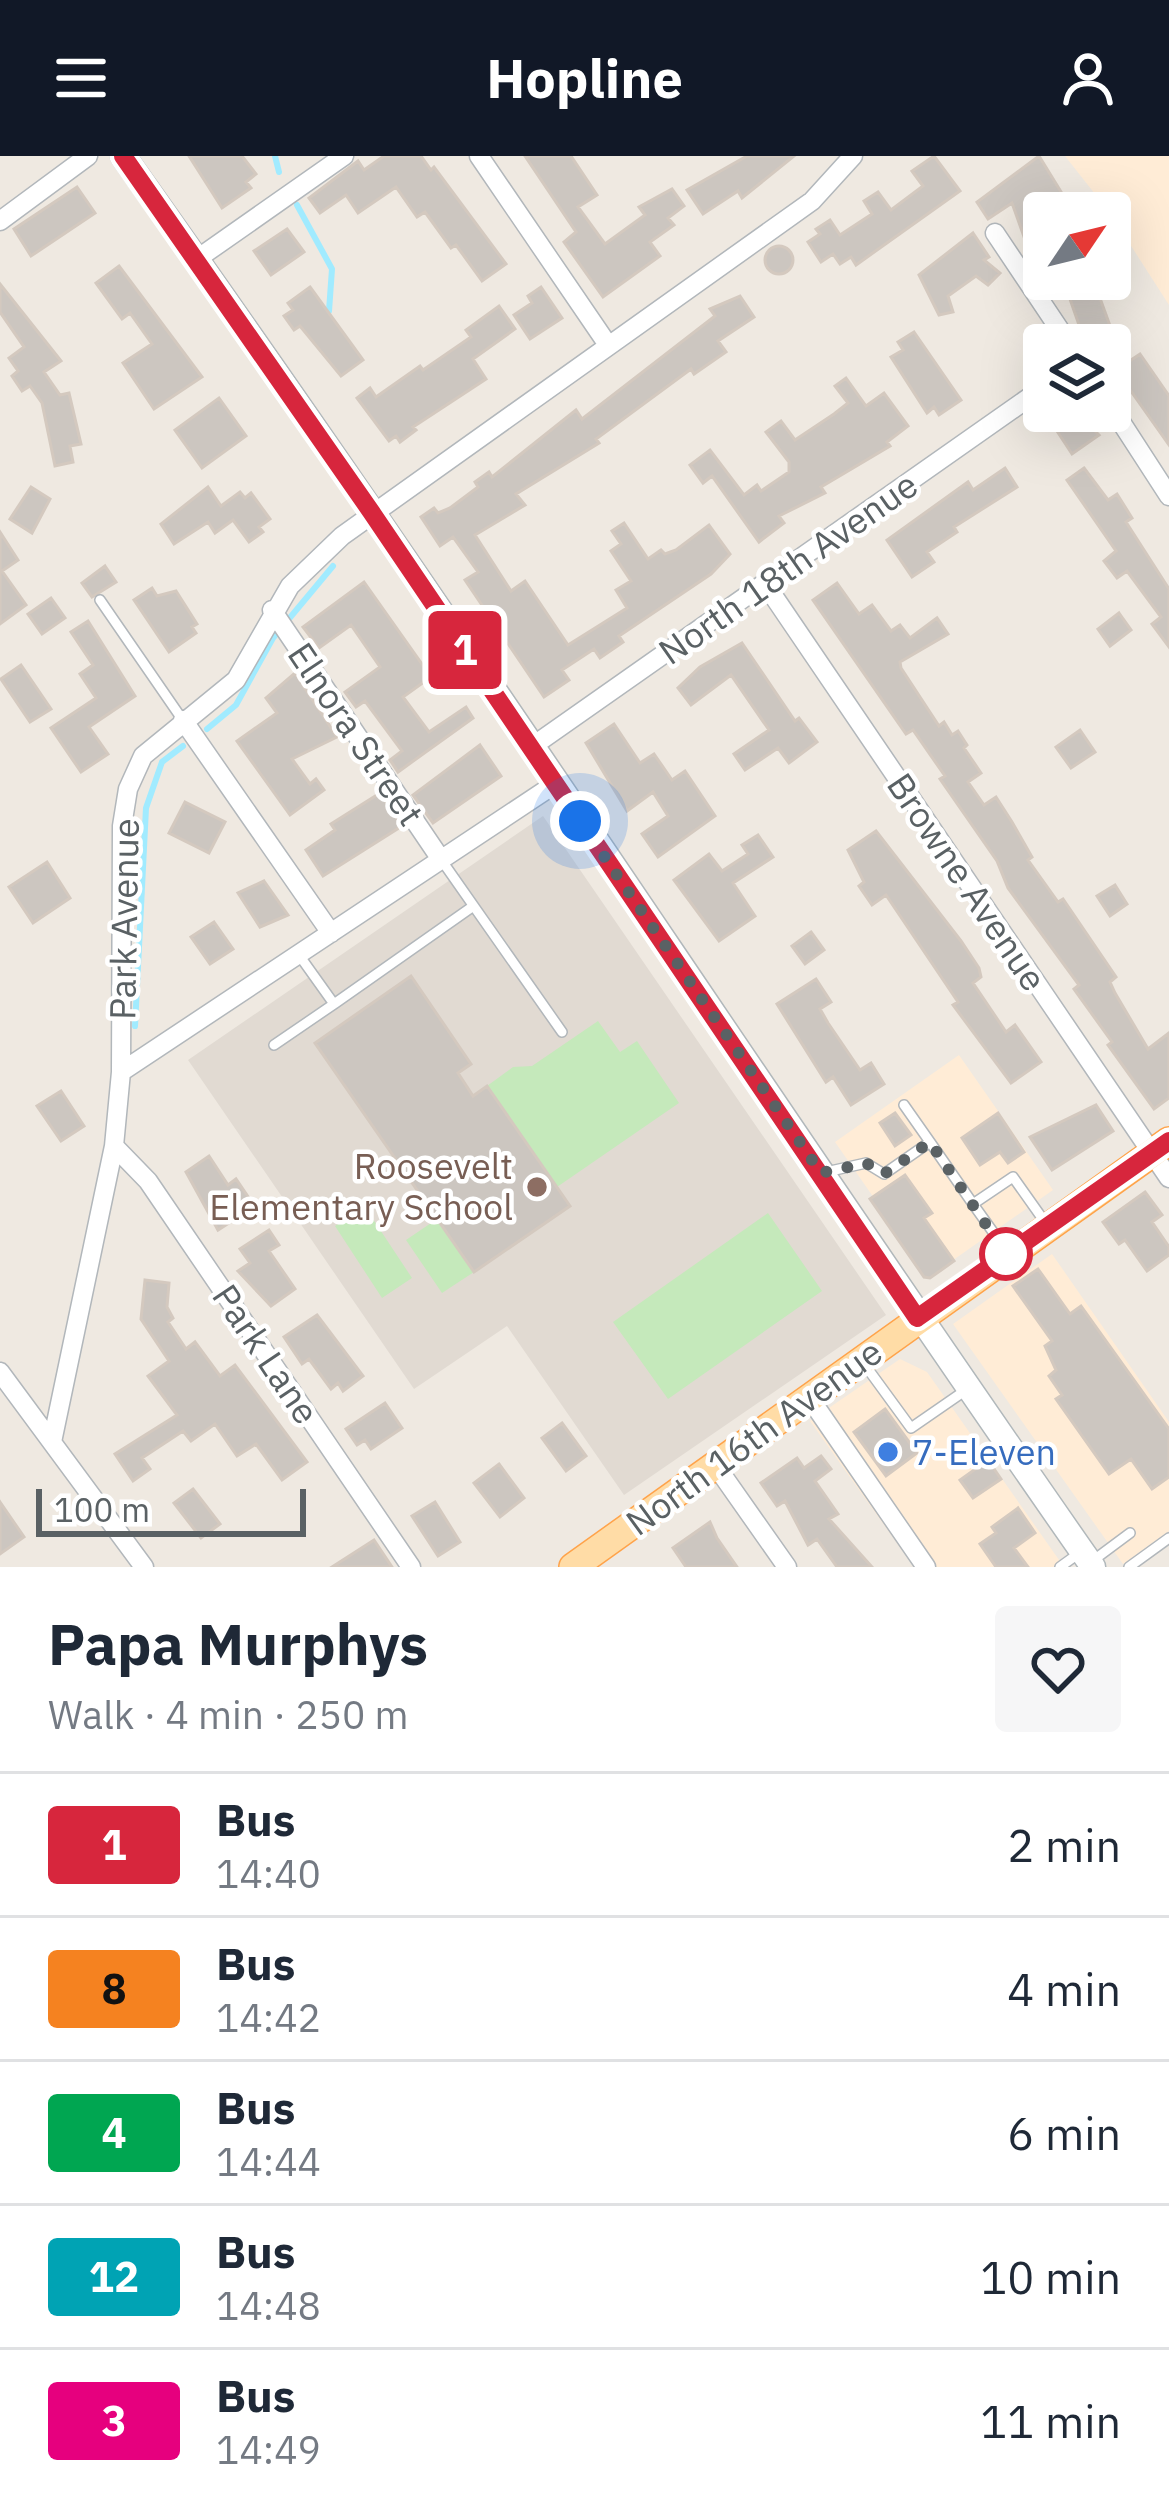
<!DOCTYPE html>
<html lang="en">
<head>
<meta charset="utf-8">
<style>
	body { margin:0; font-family:"IBM Plex Sans",sans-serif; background:#f6f6f7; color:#1f2937; height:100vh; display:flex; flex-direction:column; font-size:45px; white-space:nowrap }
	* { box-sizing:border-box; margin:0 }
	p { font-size:39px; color:#747a83 }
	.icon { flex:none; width:66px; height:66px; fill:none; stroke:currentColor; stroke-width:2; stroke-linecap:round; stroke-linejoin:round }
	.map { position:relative; height:1411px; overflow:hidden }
	.side { display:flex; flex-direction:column; background:#fff; flex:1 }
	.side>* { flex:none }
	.badge { padding:0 24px; border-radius:9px; font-size:42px; line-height:78px }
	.needle { width:78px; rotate:55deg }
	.controls { position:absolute; left:1023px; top:36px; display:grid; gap:24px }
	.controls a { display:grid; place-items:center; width:108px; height:108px; border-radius:12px; background:#fff; box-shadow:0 12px 48px #0002; font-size:60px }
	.scale { position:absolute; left:36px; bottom:30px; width:270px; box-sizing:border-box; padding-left:12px; border:6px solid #5a6164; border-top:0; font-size:33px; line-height:42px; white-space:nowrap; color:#5a6164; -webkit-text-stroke:9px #fff; paint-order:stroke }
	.you { position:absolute; width:60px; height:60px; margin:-30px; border:9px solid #fff; border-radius:50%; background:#1a73e8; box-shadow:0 0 0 18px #1a73e833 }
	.map>.badge { position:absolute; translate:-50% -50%; box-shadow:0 0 0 6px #fff }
	.round { display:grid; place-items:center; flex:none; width:126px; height:126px; border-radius:12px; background:#f6f6f7 }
	.head { display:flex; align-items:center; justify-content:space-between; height:204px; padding:0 48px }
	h1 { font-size:57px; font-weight:800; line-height:90px }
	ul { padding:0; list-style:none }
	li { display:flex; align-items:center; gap:36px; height:144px; padding:0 48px; border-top:3px solid #e0e1e3 }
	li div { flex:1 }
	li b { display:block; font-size:45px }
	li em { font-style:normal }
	li .badge { min-width:132px; font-weight:700; text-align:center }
	header { display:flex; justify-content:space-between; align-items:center; height:156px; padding:0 48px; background:#111827; color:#fff; font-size:54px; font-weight:800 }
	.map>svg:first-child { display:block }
</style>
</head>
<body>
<header><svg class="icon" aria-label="menu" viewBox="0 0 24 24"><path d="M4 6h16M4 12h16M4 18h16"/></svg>Hopline<svg class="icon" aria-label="person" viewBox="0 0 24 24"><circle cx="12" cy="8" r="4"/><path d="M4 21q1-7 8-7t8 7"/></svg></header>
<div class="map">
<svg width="1169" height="1411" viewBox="0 0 1169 1411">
	<rect width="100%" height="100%" fill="#efe9e1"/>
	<path fill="#ffecd6" d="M 1065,0 L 1169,0 L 1169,149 L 1110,57 Z
		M 959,899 L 1053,1034 L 929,1121 L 835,986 Z
		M 1052,1098 L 1169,1266 L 1169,1375 L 1123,1408 L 953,1168 Z
		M 900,1203 L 927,1216 L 1064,1411 L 914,1411 L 810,1265 Z"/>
	<path fill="#e1dad2" d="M 543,660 L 886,1159 L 624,1339 L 507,1170 L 414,1233 L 188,904 Z"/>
	<path fill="#c5e9bb" d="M 598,865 L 620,896 L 637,885 L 679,947 L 557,1031 L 487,930 L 513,911 L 532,910 Z
		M 365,1051 L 412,1122 L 382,1142 L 335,1070 Z
		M 768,1057 L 822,1135 L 668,1243 L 613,1166 Z
		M 437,1063 L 474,1116 L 442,1137 L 406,1084 Z"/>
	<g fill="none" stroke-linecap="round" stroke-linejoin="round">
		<path stroke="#a1ebff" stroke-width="6" d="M 275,0 L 279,16
			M 297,49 L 332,113 L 329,155
			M 207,573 L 236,549 L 273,482 L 333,410
			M 135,870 L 146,652 L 162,606 L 183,590"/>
	</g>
	<path fill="#ccc6c0" stroke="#d4c9bf" stroke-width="3" d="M 189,0 L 242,0 L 256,18 L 246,26 L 251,32 L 222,52 Z
		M 384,0 L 421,0 L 431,14 L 434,11 L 506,108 L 482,125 L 456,89 L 451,92 L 425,56 L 417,61 L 396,31 L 358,57 L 346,39 L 320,57 L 309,42 L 358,5 L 364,14 Z
		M 525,0 L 571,0 L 597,39 L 578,51 L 605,88 L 645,59 L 639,51 L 672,33 L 684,50 L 668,62 L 674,69 L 650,86 L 660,100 L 603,141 L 564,86 L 576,76 Z
		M 747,0 L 794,0 L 742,42 L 738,35 L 703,58 L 687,34 Z
		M 934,0 L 960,35 L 856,109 L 851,101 L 840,108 L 833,98 L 821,106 L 808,86 L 820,78 L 816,73 L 830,64 L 840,79 L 872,58 L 864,45 L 878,36 L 891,54 L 923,30 L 912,15 Z
		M 1039,0 L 1074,57 L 1044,57 L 1044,102 L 1033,106 L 1012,47 L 988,63 L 977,46 Z
		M 77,31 L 95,57 L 31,100 L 14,73 Z
		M 287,73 L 304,96 L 271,119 L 254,95 Z
		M 973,77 L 989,101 L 984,104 L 1000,117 L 988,129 L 976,120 L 948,140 L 953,156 L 939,159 L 919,119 Z
		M765 104a14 14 0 1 1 28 0a14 14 0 1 1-28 0Z
		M 119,110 L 202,221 L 154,253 L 123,207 L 152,188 L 130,157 L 122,163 L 96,127 Z
		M 1063,123 L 1093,123 L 1117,189 L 1086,189 Z
		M 0,128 L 61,205 L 44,216 L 60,239 L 69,237 L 81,288 L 70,290 L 73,306 L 55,310 L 42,247 L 30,230 L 22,235 L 12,220 L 18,215 L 9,202 L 24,191 L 0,156 Z
		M 310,131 L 363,204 L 341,220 L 300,170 L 294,174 L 284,160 L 293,154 L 288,147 Z
		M 541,131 L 562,162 L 530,183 L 514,159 L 532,147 L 528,140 Z
		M 740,140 L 754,161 L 718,185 L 726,196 L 694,218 L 691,213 L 596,283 L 599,287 L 516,338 L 525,349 L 475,379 L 511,435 L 525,425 L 568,489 L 627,452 L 616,434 L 631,425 L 611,395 L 621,388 L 612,375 L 624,367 L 648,403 L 661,394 L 665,398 L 676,394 L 709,369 L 730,398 L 711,418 L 619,480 L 623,486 L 600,502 L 594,493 L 562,514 L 569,524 L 544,541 L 465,424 L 478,416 L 453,381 L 440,390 L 421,361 L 434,352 L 438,357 L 450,352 L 478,331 L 475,326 L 489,316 L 492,321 L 576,254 L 582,263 L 715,160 L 710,153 Z
		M 499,150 L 515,173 L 473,203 L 486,223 L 413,271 L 416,274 L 400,286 L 396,280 L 389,285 L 357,242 L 370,232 L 376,241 L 420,210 L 423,214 L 471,181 L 466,174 Z
		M 914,176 L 961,244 L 939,259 L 934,251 L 927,257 L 891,201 L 903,194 L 898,186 Z
		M 1140,198 L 1169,240 L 1169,289 L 1116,214 Z
		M 846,222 L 866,250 L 884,237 L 908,270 L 887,286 L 890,290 L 821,331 L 825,337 L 779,360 L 784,367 L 759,386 L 712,320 L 703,327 L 690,309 L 710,294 L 744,339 L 757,329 L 761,335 L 789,316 L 789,306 L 766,276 L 781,265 L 795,284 L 834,258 L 848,247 L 835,230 Z
		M 219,242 L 246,280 L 202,312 L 175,274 Z
		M 1077,257 L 1099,279 L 1072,298 L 1055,272 Z
		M 1005,312 L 1017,331 L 954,371 L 957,376 L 927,396 L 934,406 L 912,421 L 887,384 L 968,326 L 973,334 Z
		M 1084,312 L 1108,344 L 1117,338 L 1132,362 L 1126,366 L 1169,433 L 1169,491 L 1152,468 L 1161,461 L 1127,415 L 1117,422 L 1104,405 L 1116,395 L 1067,324 Z
		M 31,331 L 50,343 L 32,377 L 10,363 Z
		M 208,331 L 221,350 L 240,336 L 245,342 L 251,337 L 270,363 L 259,371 L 263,376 L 249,386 L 233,364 L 215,377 L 208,366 L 174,388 L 161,368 Z
		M 0,376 L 18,404 L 2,415 L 26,449 L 0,468 Z
		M 105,410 L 116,426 L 92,441 L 82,427 Z
		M 364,426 L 431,521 L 403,541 L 429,576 L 466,551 L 473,562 L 398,616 L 390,604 L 402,595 L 365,545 L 356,551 L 345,536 L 380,511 L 351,469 L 319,492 L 303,471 Z
		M 837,427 L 859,458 L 872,449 L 891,475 L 900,469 L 910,482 L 937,462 L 948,478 L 900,506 L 901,512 L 939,570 L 944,566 L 952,579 L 958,575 L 967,589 L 964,592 L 981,617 L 968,626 L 984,649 L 996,641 L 1012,666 L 1032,701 L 1028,704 L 1058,746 L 1063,743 L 1116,821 L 1110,826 L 1115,837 L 1148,893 L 1169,877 L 1169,942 L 1154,953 L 1108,889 L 1112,886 L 1074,833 L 1079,829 L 1008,732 L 997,705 L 940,623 L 945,620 L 913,574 L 906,578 L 813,444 Z
		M 152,432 L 157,440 L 176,435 L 197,468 L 192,471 L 196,477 L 169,496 L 134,444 Z
		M 51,442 L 65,462 L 42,478 L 28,458 Z
		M 1119,457 L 1131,474 L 1110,490 L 1098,473 Z
		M 88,465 L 135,540 L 89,571 L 108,598 L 81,616 L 51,572 L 96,542 L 80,518 L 93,509 L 71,476 Z
		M 742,487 L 795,565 L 799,562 L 817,586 L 789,607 L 778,592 L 745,614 L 734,598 L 769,574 L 731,519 L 691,549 L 678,532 L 700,511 Z
		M 21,509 L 51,553 L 30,566 L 1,523 Z
		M 295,517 L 337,581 L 292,603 L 310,628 L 316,623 L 324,634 L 290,659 L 237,585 L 277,557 L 266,542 Z
		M 614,568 L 640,607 L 654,598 L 672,624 L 685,615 L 715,660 L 658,701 L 642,678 L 668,660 L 653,636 L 627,655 L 586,587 Z
		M 1080,574 L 1095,596 L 1071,612 L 1056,591 Z
		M 480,589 L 501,620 L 433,667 L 413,639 Z
		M 380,637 L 402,670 L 323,720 L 306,694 L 335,674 L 331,668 Z
		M 185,646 L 225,666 L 209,697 L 169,677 Z
		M 876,675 L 961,785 L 979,812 L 981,821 L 973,827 L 1006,876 L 1015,869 L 1041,906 L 1011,927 L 953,849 L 958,846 L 886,739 L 872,749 L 859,730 L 864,726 L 848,694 Z
		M 758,679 L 773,701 L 733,727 L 755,760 L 719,785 L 674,724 L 709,698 L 722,715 L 748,698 L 742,689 Z
		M 47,706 L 70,742 L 33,767 L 9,731 Z
		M 264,725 L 288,759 L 260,771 L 238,737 Z
		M 1115,729 L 1127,748 L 1110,760 L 1097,740 Z
		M 214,766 L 233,793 L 210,808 L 191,781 Z
		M 811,776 L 824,794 L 805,808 L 792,790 Z
		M 411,820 L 471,908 L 458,917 L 473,940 L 487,930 L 570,1050 L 474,1116 L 315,887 Z
		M 816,823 L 831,846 L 820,853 L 828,867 L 860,914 L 871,907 L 884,928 L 851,949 L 833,921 L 826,926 L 777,848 Z
		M 61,935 L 84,970 L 61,985 L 37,950 Z
		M 1096,949 L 1113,975 L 1052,1014 L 1030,981 Z
		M 895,957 L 911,979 L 895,990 L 880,967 Z
		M 998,957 L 1024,996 L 1008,1007 L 1000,996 L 980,1009 L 962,982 Z
		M 209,1000 L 228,1029 L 236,1023 L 249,1042 L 230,1055 L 235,1063 L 218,1074 L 186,1016 Z
		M 905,1019 L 932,1057 L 924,1062 L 954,1105 L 930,1122 L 924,1121 L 870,1043 Z
		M 1145,1036 L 1162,1059 L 1152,1066 L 1169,1091 L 1169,1099 L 1147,1115 L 1125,1084 L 1119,1088 L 1103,1066 Z
		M 269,1074 L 279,1089 L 269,1095 L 295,1133 L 271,1150 L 238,1115 L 250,1107 L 240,1093 Z
		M 1038,1113 L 1070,1158 L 1081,1150 L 1169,1273 L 1169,1321 L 1152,1333 L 1131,1303 L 1109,1318 L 1056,1243 L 1062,1239 L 1049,1220 L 1056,1214 L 1045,1190 L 1052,1185 L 1013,1130 Z
		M 145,1124 L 169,1127 L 167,1151 L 173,1162 L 168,1166 L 186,1193 L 195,1186 L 220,1220 L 235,1209 L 307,1306 L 282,1324 L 256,1288 L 237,1300 L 215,1268 L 191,1285 L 183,1275 L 142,1302 L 150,1313 L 133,1325 L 115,1298 L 177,1259 L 148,1220 L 169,1205 L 141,1163 Z
		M 317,1159 L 363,1220 L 343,1235 L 338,1227 L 331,1233 L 309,1203 L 302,1208 L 284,1181 Z
		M 385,1247 L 402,1272 L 371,1293 L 365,1284 L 357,1289 L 346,1273 Z
		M 885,1253 L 917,1297 L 886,1320 L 854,1276 Z
		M 562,1267 L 586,1300 L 566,1315 L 542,1282 Z
		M 821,1300 L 831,1313 L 815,1325 L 838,1358 L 829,1363 L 872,1411 L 837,1411 L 817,1383 L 808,1389 L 785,1345 L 777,1350 L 761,1327 L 797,1302 L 804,1312 Z
		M 988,1304 L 1001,1323 L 973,1342 L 960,1324 Z
		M 499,1308 L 524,1342 L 500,1361 L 474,1327 Z
		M 193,1333 L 220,1368 L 201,1382 L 174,1347 Z
		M 0,1346 L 24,1381 L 0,1398 Z
		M 435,1346 L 460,1386 L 438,1400 L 412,1360 Z
		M 1018,1352 L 1035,1377 L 1014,1392 L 1028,1411 L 996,1411 L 980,1388 L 996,1377 L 992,1371 Z
		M 710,1366 L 717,1382 L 737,1411 L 686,1411 L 673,1392 Z
		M 374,1384 L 392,1411 L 332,1411 Z"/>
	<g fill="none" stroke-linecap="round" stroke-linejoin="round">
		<defs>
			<path id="service" d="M 100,444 L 182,563
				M 440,702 L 562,876
				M 299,799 L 334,848 L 472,751
				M 274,889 L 334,848
				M 904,949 L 930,986
				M 826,1016 L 866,1007 L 884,1018 L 930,986 L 973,1048 L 1013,1021 L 1047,1069
				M 973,1048 L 1008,1097
				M 865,1209 L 911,1272 L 966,1234
				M 1091,1406 L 1130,1377
				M 1060,1411 L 1078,1398
				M 1129,1411 L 1169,1382"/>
			<path id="minor" d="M 479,0 L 608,189
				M 0,65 L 88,0
				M 995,77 L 1070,189
				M 197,103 L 344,0
				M 1110,249 L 1169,340
				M 766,429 L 1169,1022
				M 272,454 L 440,702
				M 183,564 L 331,777
				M 530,592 L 1044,231
				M 121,916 L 555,628
				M 114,990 L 148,1025 L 411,1411
				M 0,1216 L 144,1411
				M 811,1244 L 926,1411
				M 52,1286 L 114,990 L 121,916 L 122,670 L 128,633 L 143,600 L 236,524 L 290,430 L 342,380 L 812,45 L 853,0
				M 716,1310 L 787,1411"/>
			<path id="secondary" d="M 123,0 C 455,464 766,944 1093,1411"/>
			<path id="primary" d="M 573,1411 L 1169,985"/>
		</defs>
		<use href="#service" stroke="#b2b7bb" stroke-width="12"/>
		<use href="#minor" stroke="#b2b7bb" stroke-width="21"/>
		<use href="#secondary" stroke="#b1b8bb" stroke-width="27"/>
		<use href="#primary" stroke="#ffa34a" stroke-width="30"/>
		<use href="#service" stroke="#fff" stroke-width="9"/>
		<use href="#minor" stroke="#fff" stroke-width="18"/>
		<use href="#secondary" stroke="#fff" stroke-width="24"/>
		<use href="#primary" stroke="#ffdca6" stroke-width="27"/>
	</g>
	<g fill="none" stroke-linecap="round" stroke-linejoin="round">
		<defs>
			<path id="line" d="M 123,0 L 372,357 L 917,1162 L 1169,985"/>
		</defs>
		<use href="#line" stroke="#fff" stroke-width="27"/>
		<use href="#line" stroke="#d7263d" stroke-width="18"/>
		<path stroke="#5a6164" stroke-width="12" stroke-dasharray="0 21.6" d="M 580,665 L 821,1017 L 866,1007 L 884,1018 L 930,986 L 1006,1098"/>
	</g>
	<circle fill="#8d6e63" stroke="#fff" stroke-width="4.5" cx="537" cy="1031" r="12"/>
	<circle fill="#fff" stroke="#d7263d" stroke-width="6" cx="1006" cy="1098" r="24"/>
	<circle fill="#3f7fe0" stroke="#fff" stroke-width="4.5" cx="888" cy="1296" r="12"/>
	<g text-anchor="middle" stroke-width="9" stroke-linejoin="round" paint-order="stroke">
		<g font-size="36" fill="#5a6164" stroke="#fff">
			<text transform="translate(788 412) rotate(-35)" y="13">North 18th Avenue</text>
			<text transform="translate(356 578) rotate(56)" y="13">Elnora Street</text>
			<text transform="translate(967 726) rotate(56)" y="13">Browne Avenue</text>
			<text transform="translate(124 763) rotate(-89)" y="13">Park Avenue</text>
			<text transform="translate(266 1198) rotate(56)" y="13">Park Lane</text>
			<text transform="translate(754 1281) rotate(-36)" y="13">North 16th Avenue</text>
		</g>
		<g font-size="36" fill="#785e54" stroke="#fff" text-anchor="end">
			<text x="513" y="1023">Roosevelt<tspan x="513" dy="41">Elementary School</tspan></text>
		</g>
		<g font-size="36" fill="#366cbe" stroke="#fff" text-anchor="start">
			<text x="912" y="1309">7-Eleven</text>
		</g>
	</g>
</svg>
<div class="controls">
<a><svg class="needle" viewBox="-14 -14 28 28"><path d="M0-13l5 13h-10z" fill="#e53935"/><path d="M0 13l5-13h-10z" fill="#747a83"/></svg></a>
<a><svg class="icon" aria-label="layers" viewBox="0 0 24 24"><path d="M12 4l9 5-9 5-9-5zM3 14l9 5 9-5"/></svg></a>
</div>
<div class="scale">100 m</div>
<div class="you" style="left:580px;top:665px"></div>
<b class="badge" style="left:465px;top:494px;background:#d7263d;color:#fff">1</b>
</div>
<section class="side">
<div class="head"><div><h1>Papa Murphys</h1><p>Walk · 4 min · 250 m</p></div><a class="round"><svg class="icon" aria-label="heart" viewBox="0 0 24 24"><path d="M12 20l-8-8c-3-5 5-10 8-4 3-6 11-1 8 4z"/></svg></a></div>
<ul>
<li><span class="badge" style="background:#d7263d;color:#fff">1</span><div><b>Bus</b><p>14:40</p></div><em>2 min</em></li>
<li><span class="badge" style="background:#f58220;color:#111">8</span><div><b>Bus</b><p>14:42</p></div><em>4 min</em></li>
<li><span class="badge" style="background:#00a651;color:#fff">4</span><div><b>Bus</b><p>14:44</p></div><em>6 min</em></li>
<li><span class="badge" style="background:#00a3b4;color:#fff">12</span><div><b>Bus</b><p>14:48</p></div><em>10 min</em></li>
<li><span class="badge" style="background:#e6007e;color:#fff">3</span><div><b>Bus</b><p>14:49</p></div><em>11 min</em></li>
</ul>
</section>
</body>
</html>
